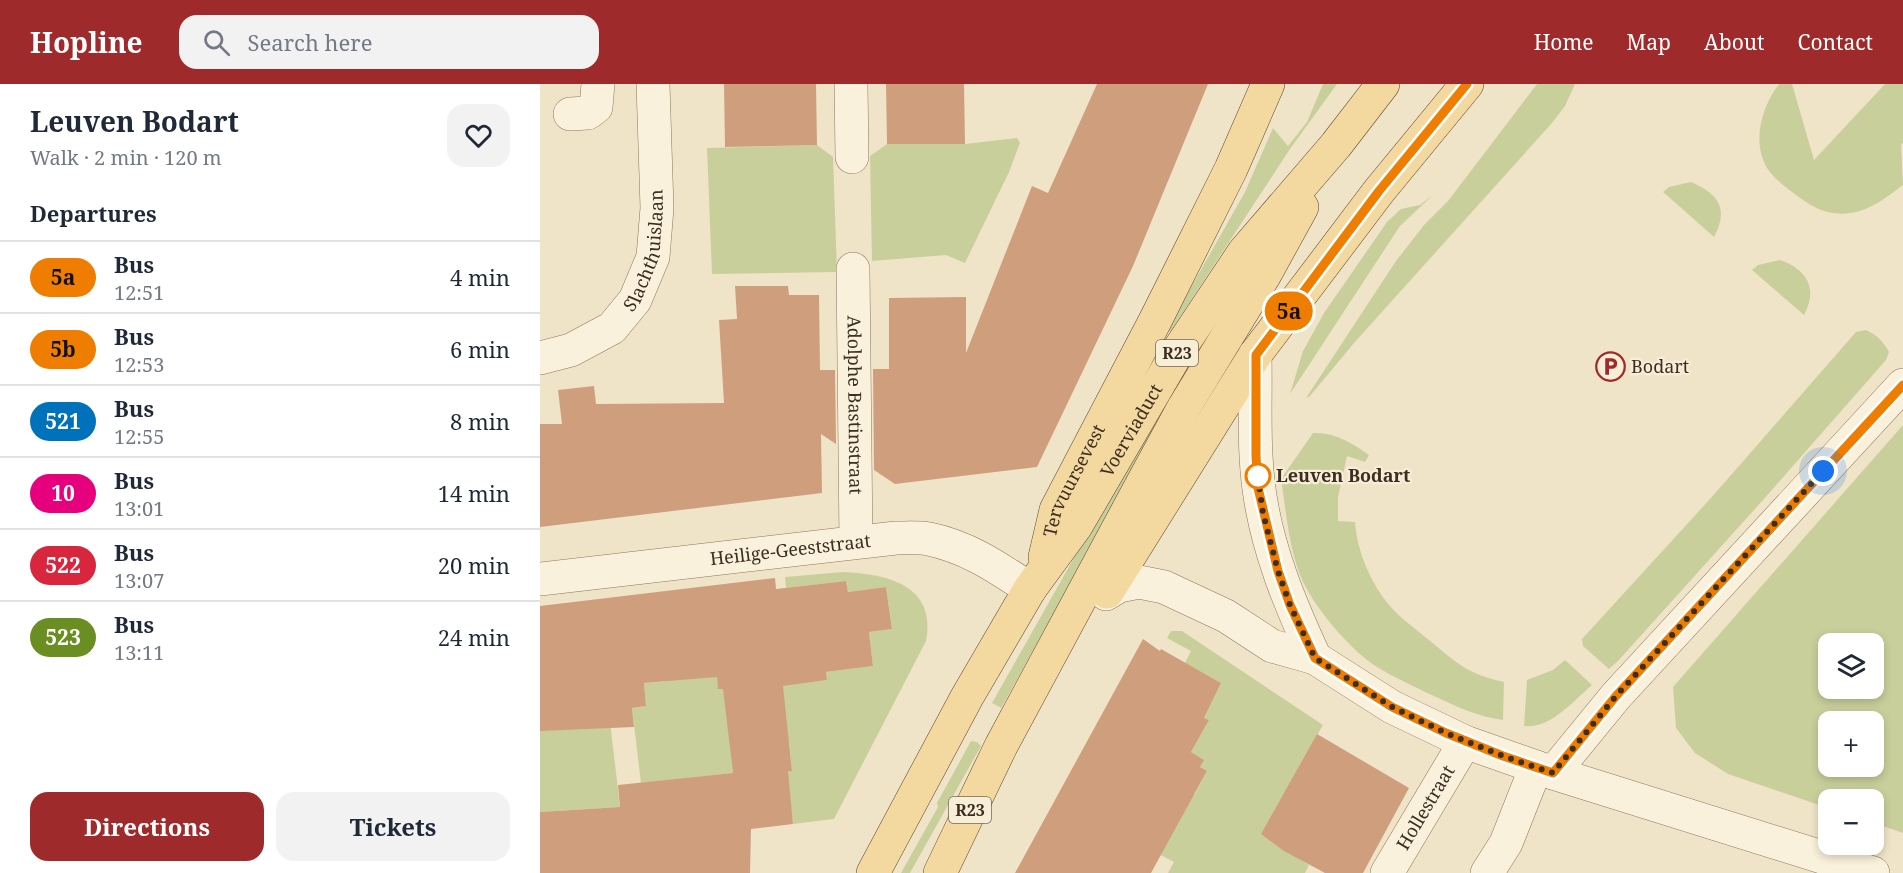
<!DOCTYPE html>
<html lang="en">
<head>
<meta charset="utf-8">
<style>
	body { margin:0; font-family:"Noto Serif",serif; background:#f2f2f3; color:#1f2937; height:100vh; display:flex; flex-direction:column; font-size:22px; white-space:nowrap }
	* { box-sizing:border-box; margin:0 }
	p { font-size:20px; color:#747a83 }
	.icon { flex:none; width:33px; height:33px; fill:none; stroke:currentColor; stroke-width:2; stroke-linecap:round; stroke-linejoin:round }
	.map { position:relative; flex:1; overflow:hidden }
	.drawer { display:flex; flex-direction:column; background:#fff; width:540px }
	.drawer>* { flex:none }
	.badge { padding:0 12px; border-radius:20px; font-size:21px; line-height:39px }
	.controls { position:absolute; left:1278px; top:549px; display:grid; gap:12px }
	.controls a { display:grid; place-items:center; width:66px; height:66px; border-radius:12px; background:#fff; box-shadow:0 3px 9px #0003; font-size:30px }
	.you { position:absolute; width:30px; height:30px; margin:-15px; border:4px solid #fff; border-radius:50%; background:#1a73e8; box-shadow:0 0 0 9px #1a73e833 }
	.map>.badge { position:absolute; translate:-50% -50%; box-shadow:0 0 0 3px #fff }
	h2 { padding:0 30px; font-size:22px; line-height:54px }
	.round { display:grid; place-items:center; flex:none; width:63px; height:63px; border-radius:18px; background:#f2f2f3 }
	.summary { display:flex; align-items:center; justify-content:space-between; height:102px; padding:0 30px }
	h1 { font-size:28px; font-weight:700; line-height:45px }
	.cta { display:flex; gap:12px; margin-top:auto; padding:12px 30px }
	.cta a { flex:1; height:69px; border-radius:18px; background:#9e2a2b; color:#fff; font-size:24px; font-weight:700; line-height:69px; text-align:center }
	.cta a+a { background:#f2f2f3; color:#1f2937 }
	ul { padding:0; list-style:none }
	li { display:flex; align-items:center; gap:18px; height:72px; padding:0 30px; border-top:2px solid #e0e1e3 }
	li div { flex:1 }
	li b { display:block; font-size:22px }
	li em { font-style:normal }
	li .badge { min-width:66px; font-weight:700; text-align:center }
	header { display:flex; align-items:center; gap:36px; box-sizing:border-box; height:84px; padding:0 30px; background:#9e2a2b; color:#fff }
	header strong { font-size:28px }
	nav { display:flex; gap:33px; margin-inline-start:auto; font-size:21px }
	.search { width:420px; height:54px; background:#f2f2f3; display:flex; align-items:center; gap:15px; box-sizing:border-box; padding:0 21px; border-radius:18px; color:#747a83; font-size:22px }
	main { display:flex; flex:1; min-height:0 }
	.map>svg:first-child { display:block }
</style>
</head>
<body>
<header>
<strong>Hopline</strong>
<div class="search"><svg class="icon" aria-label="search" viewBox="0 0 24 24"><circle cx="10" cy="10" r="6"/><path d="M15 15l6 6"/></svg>Search here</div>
<nav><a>Home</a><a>Map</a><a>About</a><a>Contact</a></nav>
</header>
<main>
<section class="drawer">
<div class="summary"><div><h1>Leuven Bodart</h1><p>Walk · 2 min · 120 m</p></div><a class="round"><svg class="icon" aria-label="heart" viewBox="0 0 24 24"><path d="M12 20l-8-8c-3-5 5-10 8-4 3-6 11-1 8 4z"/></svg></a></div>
<h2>Departures</h2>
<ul>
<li><span class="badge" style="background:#ef7d00;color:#111">5a</span><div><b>Bus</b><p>12:51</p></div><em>4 min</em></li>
<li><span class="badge" style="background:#ef7d00;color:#111">5b</span><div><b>Bus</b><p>12:53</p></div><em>6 min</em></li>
<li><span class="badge" style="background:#0072bc;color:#fff">521</span><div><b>Bus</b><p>12:55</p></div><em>8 min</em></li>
<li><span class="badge" style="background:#e6007e;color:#fff">10</span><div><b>Bus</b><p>13:01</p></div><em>14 min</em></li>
<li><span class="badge" style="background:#d7263d;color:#fff">522</span><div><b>Bus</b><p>13:07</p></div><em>20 min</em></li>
<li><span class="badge" style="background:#6b8e23;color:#fff">523</span><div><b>Bus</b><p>13:11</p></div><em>24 min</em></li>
</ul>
<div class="cta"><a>Directions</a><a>Tickets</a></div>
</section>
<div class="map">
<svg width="1363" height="789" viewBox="0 0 1363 789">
	<rect width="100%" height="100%" fill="#f0e4c8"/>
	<path fill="#c9cf9b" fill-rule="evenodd" d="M 783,0 L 797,0 L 750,65 L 630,248 L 628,244 L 705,108 L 733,44 L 748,62 L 767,38 Z
		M 997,0 L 1035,0 L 1025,22 L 1012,39 L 814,259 L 770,312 L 766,314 L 856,177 L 884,141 L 908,117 Z
		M 1239,0 L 1252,0 L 1274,76 L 1345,0 L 1363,0 L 1363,59 L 1361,61 L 1363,101 C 1347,113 1331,126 1311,129 C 1288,132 1273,124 1256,111 C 1245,103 1229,91 1224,78 C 1213,53 1223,21 1239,0 Z
		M 477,54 L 480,59 L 469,88 L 425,179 L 406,171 L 332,177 L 330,72 L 347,60 L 425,60 Z
		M 277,61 L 293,73 L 297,188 L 172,190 L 167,64 Z
		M 1151,98 C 1179,110 1189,125 1174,153 L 1123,108 L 1129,103 Z
		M 893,111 L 860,142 L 750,310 L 763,267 L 784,229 L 847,138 L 861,125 L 880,121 Z
		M 1240,176 C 1268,186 1278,205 1264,231 L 1212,186 L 1218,181 Z
		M 1326,246 C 1337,251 1343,257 1349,268 L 1346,276 L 1223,416 L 1078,577 L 1069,585 L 1043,562 L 1042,555 L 1170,415 L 1316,248 Z
		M 667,253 L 461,624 L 452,619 L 622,318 Z
		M 1363,341 L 1363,749 L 1334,739 L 1334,716 L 1288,716 L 1288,724 L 1188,690 L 1155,669 L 1136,644 L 1133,603 ZM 1288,560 L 1334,560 L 1334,604 L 1288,604 ZM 1288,638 L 1334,638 L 1334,682 L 1288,682 Z
		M 773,349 C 795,348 812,359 829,371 L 825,378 L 807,372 L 798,413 L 798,437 L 815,438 C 817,467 831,500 850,522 C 861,535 876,545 889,556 C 917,579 927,590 964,598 L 963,636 C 939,633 915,622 894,612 C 875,603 855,594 837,583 C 813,568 784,534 769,509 C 749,476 747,432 741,395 Z
		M 303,488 C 347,490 397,501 386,557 L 294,735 L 253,740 L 247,687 L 252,687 L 249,657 L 190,663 L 193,689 L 101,699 L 92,624 L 106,622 L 104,599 L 121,598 L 176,585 L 179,605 L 216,601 L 217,605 L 287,596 L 286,588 L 333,582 L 329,548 L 352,545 L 346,503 L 308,508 L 306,497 L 246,504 L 245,493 Z
		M 631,547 L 642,547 L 783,641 L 758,684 L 801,708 L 756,773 L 769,781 L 765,789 L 628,789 L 634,778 L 605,763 L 655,710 L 667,687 L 660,683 L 664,676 L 651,668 L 669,636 L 664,634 L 681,599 L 645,579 L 651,567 L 627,554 Z
		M 1025,576 L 1052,601 C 1033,617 1011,645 984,642 L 987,596 L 1013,586 Z
		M 64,586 L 80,723 L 0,728 L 0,593 Z
		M 431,657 L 437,658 L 441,662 L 370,789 L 361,789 L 398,723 L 397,719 Z"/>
	<path fill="#cf9f7d" d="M 184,0 L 276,0 L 277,61 L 185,63 Z
		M 346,0 L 424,0 L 425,60 L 347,60 Z
		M 557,0 L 668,0 L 593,182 L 497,383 L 355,400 L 334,386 L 333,285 L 349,285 L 349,214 L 426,213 L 426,269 L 492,102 L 508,109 Z
		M 195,202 L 248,202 L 249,211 L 279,211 L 280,286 L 295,286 L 296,360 L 281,350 L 282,409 L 0,443 L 0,340 L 22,340 L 18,306 L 54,302 L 56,320 L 184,319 L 179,236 L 197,235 Z
		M 235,494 L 236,505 L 306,497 L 308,508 L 346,503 L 352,545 L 329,548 L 333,582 L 286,588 L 287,596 L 243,602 L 252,687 L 248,687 L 253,740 L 211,745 L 210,789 L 0,789 L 0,728 L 80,723 L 78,701 L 193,689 L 183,605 L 178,605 L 177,593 L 104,599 L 106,622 L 92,624 L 94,643 L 0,647 L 0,522 Z
		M 603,555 L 620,567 L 621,565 L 681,599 L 664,634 L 669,636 L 651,668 L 664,676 L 660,683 L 667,687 L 611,789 L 475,789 Z
		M 777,650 L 869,704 L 823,789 L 785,789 L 744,767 L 721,750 Z"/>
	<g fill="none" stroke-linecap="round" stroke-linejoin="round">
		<defs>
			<g id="minor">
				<path d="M 311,0 L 312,73"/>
				<path d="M 30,30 L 48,29 L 56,23 L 58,0"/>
				<path id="s1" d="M 313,185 L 316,458"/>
				<path d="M 715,271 C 716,315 713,361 719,405 C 727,465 750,520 775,574"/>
				<path id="s2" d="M 0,274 L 31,266 L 72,244 L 95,216 L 113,173 L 117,124 L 113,0"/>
				<path id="s3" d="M 0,495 L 356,454 C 367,454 378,453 389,455 C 428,463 458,484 490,505"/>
				<path d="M 566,510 L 579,502 L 599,498 L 624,503 L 686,532 L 732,562 L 775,574 L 852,623 L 925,658 L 1013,689 L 1333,789"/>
				<path d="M 1013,689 L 1076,612 L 1363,301"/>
				<path id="s4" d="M 847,789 L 925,658"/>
				<path d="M 947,789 L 966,759 L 996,683"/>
			</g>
			<g id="major">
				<path id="s5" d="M 505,473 L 516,426 L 615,237 L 691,85 L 728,0"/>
				<path d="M 567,508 L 715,271 L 839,107 L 927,0"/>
				<path id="s6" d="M 333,789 L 427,613 L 490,505 L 536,442 L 638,267 L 704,168 L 796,61 L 843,0"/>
				<path d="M 400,789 L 461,662 L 602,400 L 644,323 L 724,192 L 762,123"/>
			</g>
		</defs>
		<use href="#minor" stroke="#8d765c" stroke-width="34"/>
		<use href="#major" stroke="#5b4430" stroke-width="34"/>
		<use href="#minor" stroke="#faf1dc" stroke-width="33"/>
		<use href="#major" stroke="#f3d9a0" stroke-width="33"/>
	</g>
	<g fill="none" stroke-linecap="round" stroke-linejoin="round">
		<defs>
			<path id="line" d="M 927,0 L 839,107 L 716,271 L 716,372 L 718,404 L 738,487 L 750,521 L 775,574 L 852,623 L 906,649 L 963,672 L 1013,689 L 1076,612 L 1363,301"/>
		</defs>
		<use href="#line" stroke="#fff" stroke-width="14"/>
		<use href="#line" stroke="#ef7d00" stroke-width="9"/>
		<path stroke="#3d2e20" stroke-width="6" stroke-dasharray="0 10.8" d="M 718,392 L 717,388 L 723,429 L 738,487 L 750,521 L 775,574 L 852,623 L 906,649 L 963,672 L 1013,689 L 1076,612 L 1283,387"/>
	</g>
	<defs>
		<symbol id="parking-ring" viewBox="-11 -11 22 22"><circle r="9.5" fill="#f7eed8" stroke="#9e2a2b" stroke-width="1.5"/><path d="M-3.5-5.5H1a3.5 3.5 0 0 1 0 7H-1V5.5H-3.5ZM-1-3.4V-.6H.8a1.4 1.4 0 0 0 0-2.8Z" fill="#9e2a2b"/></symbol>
	</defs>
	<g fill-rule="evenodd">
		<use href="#parking-ring" x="1054" y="266" width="33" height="33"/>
	</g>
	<circle fill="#fff" stroke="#ef7d00" stroke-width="3" cx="718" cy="392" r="12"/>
	<g text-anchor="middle" stroke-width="4.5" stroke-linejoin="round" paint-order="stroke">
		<g fill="#f7eed8" stroke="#756857" stroke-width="1.5">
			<rect x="616" y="256" width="42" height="26" rx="4.5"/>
			<rect x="409" y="713" width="42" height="26" rx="4.5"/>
		</g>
		<g font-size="16" font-weight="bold" fill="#3d2e20">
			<text x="637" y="275">R23</text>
			<text x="430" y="732">R23</text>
		</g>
		<g font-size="18" fill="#3d2e20" stroke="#f7eed8">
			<text dy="6" stroke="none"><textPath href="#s2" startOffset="166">Slachthuislaan</textPath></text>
			<text dy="6" stroke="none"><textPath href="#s1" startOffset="136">Adolphe Bastinstraat</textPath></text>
			<text dy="6" stroke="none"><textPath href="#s6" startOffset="513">Voerviaduct</textPath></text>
			<text dy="6" stroke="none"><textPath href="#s5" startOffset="82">Tervuursevest</textPath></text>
			<text dy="6" stroke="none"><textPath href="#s3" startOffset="252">Heilige-Geeststraat</textPath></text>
			<text dy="6" stroke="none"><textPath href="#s4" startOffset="76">Hollestraat</textPath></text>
		</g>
		<g font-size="18" fill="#3d2e20" stroke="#f7eed8" text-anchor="start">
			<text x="1091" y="289">Bodart</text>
		</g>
		<g font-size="18" font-weight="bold" fill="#3d2e20" stroke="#f7eed8" text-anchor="start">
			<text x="736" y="398">Leuven Bodart</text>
		</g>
	</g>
</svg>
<div class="controls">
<a><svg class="icon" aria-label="layers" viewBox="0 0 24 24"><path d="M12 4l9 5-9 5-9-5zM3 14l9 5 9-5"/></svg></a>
<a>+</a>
<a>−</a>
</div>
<div class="you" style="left:1283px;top:387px"></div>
<b class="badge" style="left:749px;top:227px;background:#ef7d00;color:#111">5a</b>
</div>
</main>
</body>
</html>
